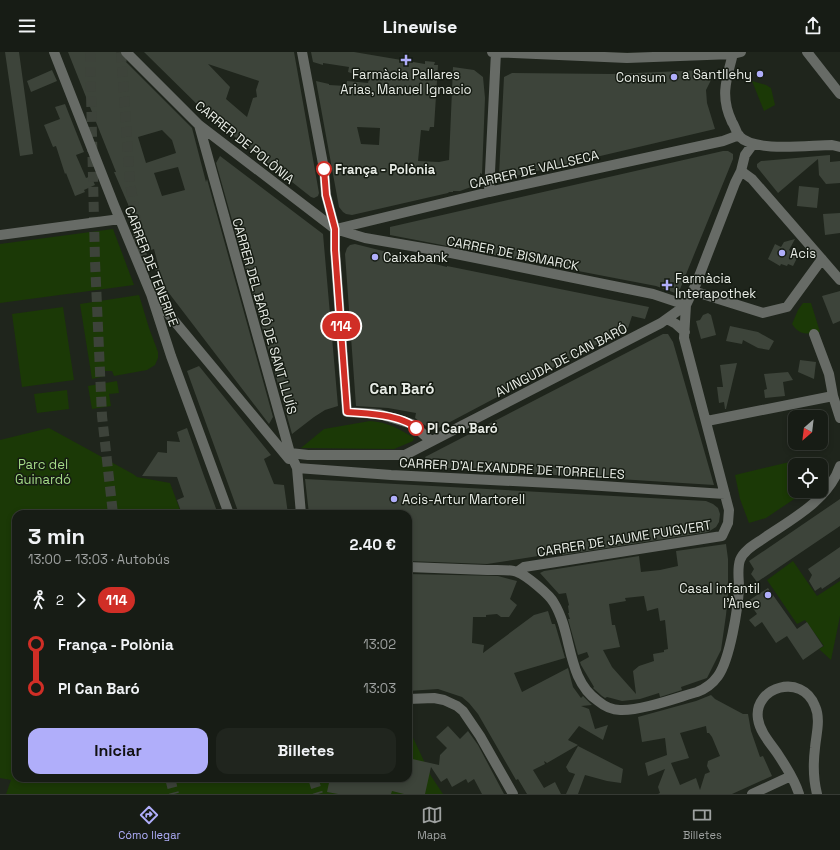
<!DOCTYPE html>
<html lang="es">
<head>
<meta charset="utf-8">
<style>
	body { margin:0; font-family:"Space Grotesk",sans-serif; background:#20251e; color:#f1f3f6; height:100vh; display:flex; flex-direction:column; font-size:15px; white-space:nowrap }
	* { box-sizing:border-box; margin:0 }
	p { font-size:13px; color:#9ea1a0 }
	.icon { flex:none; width:22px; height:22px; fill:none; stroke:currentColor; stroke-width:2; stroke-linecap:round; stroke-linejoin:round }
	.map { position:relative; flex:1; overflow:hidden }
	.drawer { position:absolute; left:12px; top:458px; width:400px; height:272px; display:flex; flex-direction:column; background:#171c15; border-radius:12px; box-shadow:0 2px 6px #0003,0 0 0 1px #363a34 }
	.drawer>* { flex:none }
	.badge { padding:0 8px; border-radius:13px; font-size:14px; line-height:26px }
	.needle { width:26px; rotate:208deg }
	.fabs { position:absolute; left:788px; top:358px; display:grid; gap:8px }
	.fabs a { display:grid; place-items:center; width:40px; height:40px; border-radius:8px; background:#171c15; box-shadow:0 2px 6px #0003,0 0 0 1px #363a34; font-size:20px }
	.map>.badge { position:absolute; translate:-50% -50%; box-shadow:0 0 0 2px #fff }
	.legs { display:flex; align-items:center; gap:6px; height:44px; padding:0 16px; font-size:13px }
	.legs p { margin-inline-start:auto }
	.headline { display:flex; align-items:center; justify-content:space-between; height:68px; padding:0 16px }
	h1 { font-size:22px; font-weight:700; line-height:30px }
	.button { display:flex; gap:8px; margin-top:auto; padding:8px 16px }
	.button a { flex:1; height:46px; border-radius:12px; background:#b0aefa; color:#111; font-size:16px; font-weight:700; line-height:46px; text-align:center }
	.button a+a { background:#20251e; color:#f1f3f6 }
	ul { padding:0 16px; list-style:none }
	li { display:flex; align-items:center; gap:14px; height:44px; font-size:15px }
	li i { display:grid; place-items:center; width:6px; height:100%; margin:0 5px; background:currentColor }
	li i::after { content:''; width:10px; height:10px; margin:-5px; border:3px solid; border-radius:50%; background:#171c15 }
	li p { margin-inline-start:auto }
	li:first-child i { background:linear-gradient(#0000 50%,currentColor 0) }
	li:last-child i { background:linear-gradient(currentColor 50%,#0000 0) }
	header { display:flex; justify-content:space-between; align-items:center; height:52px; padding:0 16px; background:#171c15; font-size:18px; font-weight:700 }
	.tab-bar { display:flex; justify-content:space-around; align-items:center; height:56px; border-top:1px solid #363a34; background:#171c15; font-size:11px; color:#9ea1a0 }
	.tab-bar a { display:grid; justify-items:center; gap:2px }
	.tab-bar .active { color:#b0aefa }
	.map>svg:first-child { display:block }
</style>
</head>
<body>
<header><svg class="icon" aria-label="menu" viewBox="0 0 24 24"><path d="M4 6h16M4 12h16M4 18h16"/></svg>Linewise<svg class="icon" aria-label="share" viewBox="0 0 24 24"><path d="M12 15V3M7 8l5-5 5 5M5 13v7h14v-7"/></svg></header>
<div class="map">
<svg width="840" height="742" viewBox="0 0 840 742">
	<rect width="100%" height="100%" fill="#1f251c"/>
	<path fill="#1b3906" d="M 752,29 L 766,33 L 771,36 L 775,53 L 764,59 Z
		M 113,177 L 134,233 L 0,251 L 0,192 Z
		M 139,243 L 149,276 L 158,300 L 158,306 L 155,313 L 147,318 L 114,324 L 112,319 L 105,319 L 105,324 L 92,327 L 80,252 Z
		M 803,251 L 811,251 L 820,280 C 807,282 800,284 792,272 L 798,258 Z
		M 63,255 L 74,328 L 22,335 L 12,262 Z
		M 117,329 L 119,341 L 109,342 L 111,354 L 92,357 L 88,334 Z
		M 67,338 L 69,357 L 37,361 L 34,342 Z
		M 370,369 C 387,370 400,377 414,386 L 413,389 L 394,397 L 301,396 L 324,377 Z
		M 49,376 L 133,422 L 137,425 L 170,431 L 180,458 L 171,462 L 16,462 L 16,726 L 408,726 L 408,675 L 431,724 L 443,742 L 6,742 L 11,728 L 0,726 L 0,388 Z
		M 798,408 L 806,413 L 795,413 L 795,439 L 806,439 L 766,466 L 749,471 L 740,447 L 735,423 Z
		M 793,509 L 817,544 L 840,529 L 840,564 L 831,608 L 819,597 L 824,594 L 805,568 L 797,572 L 767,528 Z"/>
	<path fill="#3d443a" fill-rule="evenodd" d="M 5,0 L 19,0 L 33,102 L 20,104 Z
		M 68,0 L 116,0 L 192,76 L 206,130 L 207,127 L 273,365 L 269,372 L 162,232 L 155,217 L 159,216 L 154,197 L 148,199 L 138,176 L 136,176 L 133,166 L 134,166 L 114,120 L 116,120 ZM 162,78 L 172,88 L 176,101 L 146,111 L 138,85 ZM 178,115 L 185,138 L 162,144 L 154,121 Z
		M 144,0 L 294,0 L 319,141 L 318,144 L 314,146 L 311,145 L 211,66 ZM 208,12 L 259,29 L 256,38 L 257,45 L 253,46 L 247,65 L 226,47 L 230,35 Z
		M 311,0 L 354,0 L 425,12 L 425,9 L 435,10 L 434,13 L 438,13 L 434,75 L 430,75 L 429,79 L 421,78 L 418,109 L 439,110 L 449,108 L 453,15 L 474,18 L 483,25 L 485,46 L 482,122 L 480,121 L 480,127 L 476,126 L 476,132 L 471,131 L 471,135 L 460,139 L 453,139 L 453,140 L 449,140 L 448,141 L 352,163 L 346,162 L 343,160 L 339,155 L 316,29 L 329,32 L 329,33 L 346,34 L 347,29 L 368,31 L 369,27 L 348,20 L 349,15 L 323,11 L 323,13 L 313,10 ZM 357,75 L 380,76 L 379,93 L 361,92 Z
		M 52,18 L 57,29 L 31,40 L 27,29 Z
		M 706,18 L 712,26 L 706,38 L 707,51 L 715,77 L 503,127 L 499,123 L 504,25 L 512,21 L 612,22 Z
		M 65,52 L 84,100 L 76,103 L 86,126 L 91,124 L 95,133 L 84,138 L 85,140 L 75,144 L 66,121 L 65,122 L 56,94 L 53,95 L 44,73 L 60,67 L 55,55 Z
		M 723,99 L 728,99 L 733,102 L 733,107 L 678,242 L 656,234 L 390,183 L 390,175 Z
		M 830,103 L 830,110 L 840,109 L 840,131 L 826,132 L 819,123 L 818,107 L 778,141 L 757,115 L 757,112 L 761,109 Z
		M 220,104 L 323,182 L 338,354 L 325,358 L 314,365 L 292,382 L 216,111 Z
		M 799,134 L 819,136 L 817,156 L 797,154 Z
		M 840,161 L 840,181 L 825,183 L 823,162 Z
		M 795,187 L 789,198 L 798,204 L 793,214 L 788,212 L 787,214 L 781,212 L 780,214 L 768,207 L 775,192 L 781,195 L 784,190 Z
		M 355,192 L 447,215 L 447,214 L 649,255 L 645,267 L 632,264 L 628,276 L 433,379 L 415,366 L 416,361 L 388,356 L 356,354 L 345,202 L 347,196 L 350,193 Z
		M 840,239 L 840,269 L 833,272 L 822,244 Z
		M 708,261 L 711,263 L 716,283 L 701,287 L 696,269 L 700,268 L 703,263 Z
		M 730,274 L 758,280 L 774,289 L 769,298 L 758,296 L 743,288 L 742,292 L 726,289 Z
		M 663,282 L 668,282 L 673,290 L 714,433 L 431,415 L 425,405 Z
		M 800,308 L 816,310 L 814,327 L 798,320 Z
		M 737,311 L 726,357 L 725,357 L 724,350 L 719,351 L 717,335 L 723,335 L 720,313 Z
		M 199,314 L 271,403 L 264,407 L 274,432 L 284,433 L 288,462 L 239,462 L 187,319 Z
		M 788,320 L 793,328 L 783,330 L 785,344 L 765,346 L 764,338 L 767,337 L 764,322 Z
		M 187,376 L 204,424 L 218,462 L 182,462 L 177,448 L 184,445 L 177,425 L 142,424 L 158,400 L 167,401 L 167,389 L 180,390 L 177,380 Z
		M 305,427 L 706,449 L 713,452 L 718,456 L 720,462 L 719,470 L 716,475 L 708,480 L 562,503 L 564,500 L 487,512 L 408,509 L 408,462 L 309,462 Z
		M 840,447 L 840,474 L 757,530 L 751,522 L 754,517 L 749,509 Z
		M 726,492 L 728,507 L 728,532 L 729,532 L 726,563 L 721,598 L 707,626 L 681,635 L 682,638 L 660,645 L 659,641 L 640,647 L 622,649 L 607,645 L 605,646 L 602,644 L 593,636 L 594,635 L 581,613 L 580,610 L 589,605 L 587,600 L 578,603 L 568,567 L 570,567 L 568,561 L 569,561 L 568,554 L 569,553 L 566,541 L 559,542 L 540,521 L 544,519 L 639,504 L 641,520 L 660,518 L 678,514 L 676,499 ZM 644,544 L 647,559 L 658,556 L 660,569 L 665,568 L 668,597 L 664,598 L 664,600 L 653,602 L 654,609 L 639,614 L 633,619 L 636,642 L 612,615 L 603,598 L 620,595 L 615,573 L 612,573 L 609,552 L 626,549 L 625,546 Z
		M 840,495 L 840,525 L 822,537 L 821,535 L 815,539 L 809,529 L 812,523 L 808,517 Z
		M 408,522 L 498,524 L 517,529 L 510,547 L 517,553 L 509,565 L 501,565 L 497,562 L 486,563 L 486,565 L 473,565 L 472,591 L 484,593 L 483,601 L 534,563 L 548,559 L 552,572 L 555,572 L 565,606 L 514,621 L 522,640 L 568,616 L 573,635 L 581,646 L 583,644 L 592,653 L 581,654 L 589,657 L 595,677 L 608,673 L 603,688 L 579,674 L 568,688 L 578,693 L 547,711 L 544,709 L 545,712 L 533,718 L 544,736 L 555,730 L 561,742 L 527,742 L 518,727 L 516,728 L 478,662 L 469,651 L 462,645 L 438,637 L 408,639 L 408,577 L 410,577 L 410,537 L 408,537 Z
		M 768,536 L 797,577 L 807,570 L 823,594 L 803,608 L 787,584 L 776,591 L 762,570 L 755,575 L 749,568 L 757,562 L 748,549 Z
		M 711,643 L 715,647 L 743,662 L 748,662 L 751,679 L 760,705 L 763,704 L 772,724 L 732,742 L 658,742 L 660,741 L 658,735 L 665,717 L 648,724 L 645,711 L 667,703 L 665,686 L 642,690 L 638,665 L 696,649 ZM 706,674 L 707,681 L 709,681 L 712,685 L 720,704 L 708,709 L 707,714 L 710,720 L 705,722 L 700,738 L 696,726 L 680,733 L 671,711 L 689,706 L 680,681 Z
		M 448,674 L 460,687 L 468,679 L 478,693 L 504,742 L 482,742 L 474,727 L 468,731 L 466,727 L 452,735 L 447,726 L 441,730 L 431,715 L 425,742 L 404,742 L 392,739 L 391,742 L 338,742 L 327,740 L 330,726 L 408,726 L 408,706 L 439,713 L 440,703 L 447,696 L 436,685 Z
		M 578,694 L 623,717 L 621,731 L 607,729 L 585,723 L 578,742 L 566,742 L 575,722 L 569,720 L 566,715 Z"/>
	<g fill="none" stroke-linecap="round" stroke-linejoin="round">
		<path stroke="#3d433a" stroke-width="10" stroke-dasharray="10 5" stroke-linecap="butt" d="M 90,0 L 95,209 L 102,364 L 113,462
			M 121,0 L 130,130 L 144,217
			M 170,726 L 174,742
			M 313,726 L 318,742"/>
		<path stroke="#676b66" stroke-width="10" d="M 54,0 L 114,153 L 151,242 L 171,304 L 229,462
			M 126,0 L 199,73 L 335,177 L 365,186 L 446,200 L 653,242 L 686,253
			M 302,0 L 324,117 L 326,143 L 335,177 L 335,198 L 347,360 L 379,362 L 412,372 L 431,389
			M 492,0 L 627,6 L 733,2 L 741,0
			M 807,0 L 840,42
			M 733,2 C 726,28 720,45 732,70 C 735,74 736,80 739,84 C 755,101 809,93 832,93 L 840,95
			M 199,73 L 290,401 L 297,416 L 301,462
			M 741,119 L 752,127 L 840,228
			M 489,140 L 496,0
			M 336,177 L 489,140 L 723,89 L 739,83
			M 0,183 L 120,167
			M 693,239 L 763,261 L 787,255 L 822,207
			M 156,247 L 289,407
			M 667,267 L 676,272 L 685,280
			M 814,282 L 829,322 L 833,344 L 840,366
			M 707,369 L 833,344
			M 290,401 L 308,403 L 405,403 L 661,271 L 686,253 L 696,232 L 735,131 L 741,119 L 745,103 L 753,92
			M 297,416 L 391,423 L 571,432 L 725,442
			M 408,515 C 434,516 461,517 487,518 C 495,518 510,517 517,520 C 526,523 550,543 554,551 C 573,582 566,627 598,649 C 604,654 612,658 620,658 C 641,659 676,646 697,640 C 705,637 713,631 718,624 C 730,607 738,557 739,535 C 739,527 737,517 740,508 C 744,497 758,491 767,484 C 794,466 829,447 840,414
			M 517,520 L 524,515 L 722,484 L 728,471 L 729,458 L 684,286 L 686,253
			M 408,647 L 434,646 L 444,648 L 457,654 L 463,659 L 480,684 L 513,742
			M 752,742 L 791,724
			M 799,742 C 795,729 787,716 779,704 C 772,693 760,681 758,667 C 753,635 802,620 815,654 C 821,667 816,683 815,696 C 813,712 813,726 817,742"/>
	</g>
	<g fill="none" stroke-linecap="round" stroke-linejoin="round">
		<defs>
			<path id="line-1" d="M 324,117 L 326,143 L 335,177 L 335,198 L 347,360 C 366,361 402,363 416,376"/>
		</defs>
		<use href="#line-1" stroke="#fff" stroke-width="9"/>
		<use href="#line-1" stroke="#d02e26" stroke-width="6"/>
	</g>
	<g fill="#b0aefa" stroke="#151b12" stroke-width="1.5">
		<path d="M404 2h4v4h4v4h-4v4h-4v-4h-4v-4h4z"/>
		<circle cx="760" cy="22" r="4"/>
		<circle cx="674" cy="25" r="4"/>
		<circle cx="782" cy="201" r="4"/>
		<circle cx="375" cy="205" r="4"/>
		<path d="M665 227h4v4h4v4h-4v4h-4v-4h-4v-4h4z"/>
		<circle cx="394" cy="447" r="4"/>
		<circle cx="768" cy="543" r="4"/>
	</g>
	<g fill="#fff" stroke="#d02e26" stroke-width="2">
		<circle cx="324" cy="117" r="7"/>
		<circle cx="416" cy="376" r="7"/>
	</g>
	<g text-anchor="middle" stroke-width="3" stroke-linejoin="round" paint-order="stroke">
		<g font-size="13" fill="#e8ece6" stroke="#151b12" text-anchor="start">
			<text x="406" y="27" text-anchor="middle">Farmàcia Pallares<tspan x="406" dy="15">Arias, Manuel Ignacio</tspan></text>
			<text x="752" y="27" text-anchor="end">a Santllehy</text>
			<text x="666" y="30" text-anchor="end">Consum</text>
			<text x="790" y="206">Acis</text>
			<text x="383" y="210">Caixabank</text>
			<text x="675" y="231">Farmàcia<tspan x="675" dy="15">Interapothek</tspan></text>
			<text x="402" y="452">Acis-Artur Martorell</text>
			<text x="760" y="541" text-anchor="end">Casal infantil<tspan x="760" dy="15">l'Ànec</tspan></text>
		</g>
		<g font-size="13" fill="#e8ece6" stroke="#151b12">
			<text transform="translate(245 90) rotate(39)" y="5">CARRER DE POLÒNIA</text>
			<text transform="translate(534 117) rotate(-13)" y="5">CARRER DE VALLSECA</text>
			<text transform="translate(513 201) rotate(11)" y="5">CARRER DE BISMARCK</text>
			<text transform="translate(152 214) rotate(69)" y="5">CARRER DE TENERIFE</text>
			<text transform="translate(265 264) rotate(74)" y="5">CARRER DEL BARÓ DE SANT LLUÍS</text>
			<text transform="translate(561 308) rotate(-27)" y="5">AVINGUDA DE CAN BARÓ</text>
			<text transform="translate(512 416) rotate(3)" y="5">CARRER D'ALEXANDRE DE TORRELLES</text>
			<text transform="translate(624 486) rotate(-9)" y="5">CARRER DE JAUME PUIGVERT</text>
		</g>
		<g font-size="13" font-weight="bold" fill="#e8ece6" stroke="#151b12" text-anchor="start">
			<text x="335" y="122">França - Polònia</text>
			<text x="427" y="381">Pl Can Baró</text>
		</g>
		<g font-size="13" fill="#a4db87" stroke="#151b12">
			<text x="43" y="417">Parc del<tspan x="43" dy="15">Guinardó</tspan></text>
		</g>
		<g font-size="15" font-weight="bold" fill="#e8ece6" stroke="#151b12">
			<text x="402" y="342">Can Baró</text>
		</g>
	</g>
</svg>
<div class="fabs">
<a><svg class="needle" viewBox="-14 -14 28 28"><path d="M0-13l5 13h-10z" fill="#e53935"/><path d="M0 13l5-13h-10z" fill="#9ea1a0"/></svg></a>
<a><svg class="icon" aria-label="locate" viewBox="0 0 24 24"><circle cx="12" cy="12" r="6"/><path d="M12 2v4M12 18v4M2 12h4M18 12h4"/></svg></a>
</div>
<b class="badge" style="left:341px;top:274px;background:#d02e26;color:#fff">114</b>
<section class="drawer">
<div class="headline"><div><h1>3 min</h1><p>13:00 – 13:03 · Autobús</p></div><b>2.40 €</b></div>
<div class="legs"><svg class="icon" aria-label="walk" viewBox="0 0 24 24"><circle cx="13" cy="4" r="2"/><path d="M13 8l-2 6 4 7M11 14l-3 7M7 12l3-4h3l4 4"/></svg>2<svg class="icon" aria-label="forward" viewBox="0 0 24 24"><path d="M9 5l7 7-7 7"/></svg><b class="badge" style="background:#d02e26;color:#fff">114</b></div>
<ul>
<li><i style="color:#d02e26"></i><b>França - Polònia</b><p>13:02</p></li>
<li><i style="color:#d02e26"></i><b>Pl Can Baró</b><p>13:03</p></li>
</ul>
<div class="button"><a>Iniciar</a><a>Billetes</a></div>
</section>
</div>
<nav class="tab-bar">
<a class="active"><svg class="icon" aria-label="directions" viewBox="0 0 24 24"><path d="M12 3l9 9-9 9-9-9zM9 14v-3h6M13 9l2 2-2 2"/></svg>Cómo llegar</a>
<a><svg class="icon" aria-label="map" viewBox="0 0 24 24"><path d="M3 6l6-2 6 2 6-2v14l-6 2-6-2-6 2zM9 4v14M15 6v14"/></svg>Mapa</a>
<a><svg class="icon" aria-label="tickets" viewBox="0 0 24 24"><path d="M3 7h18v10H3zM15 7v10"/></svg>Billetes</a>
</nav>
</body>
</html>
